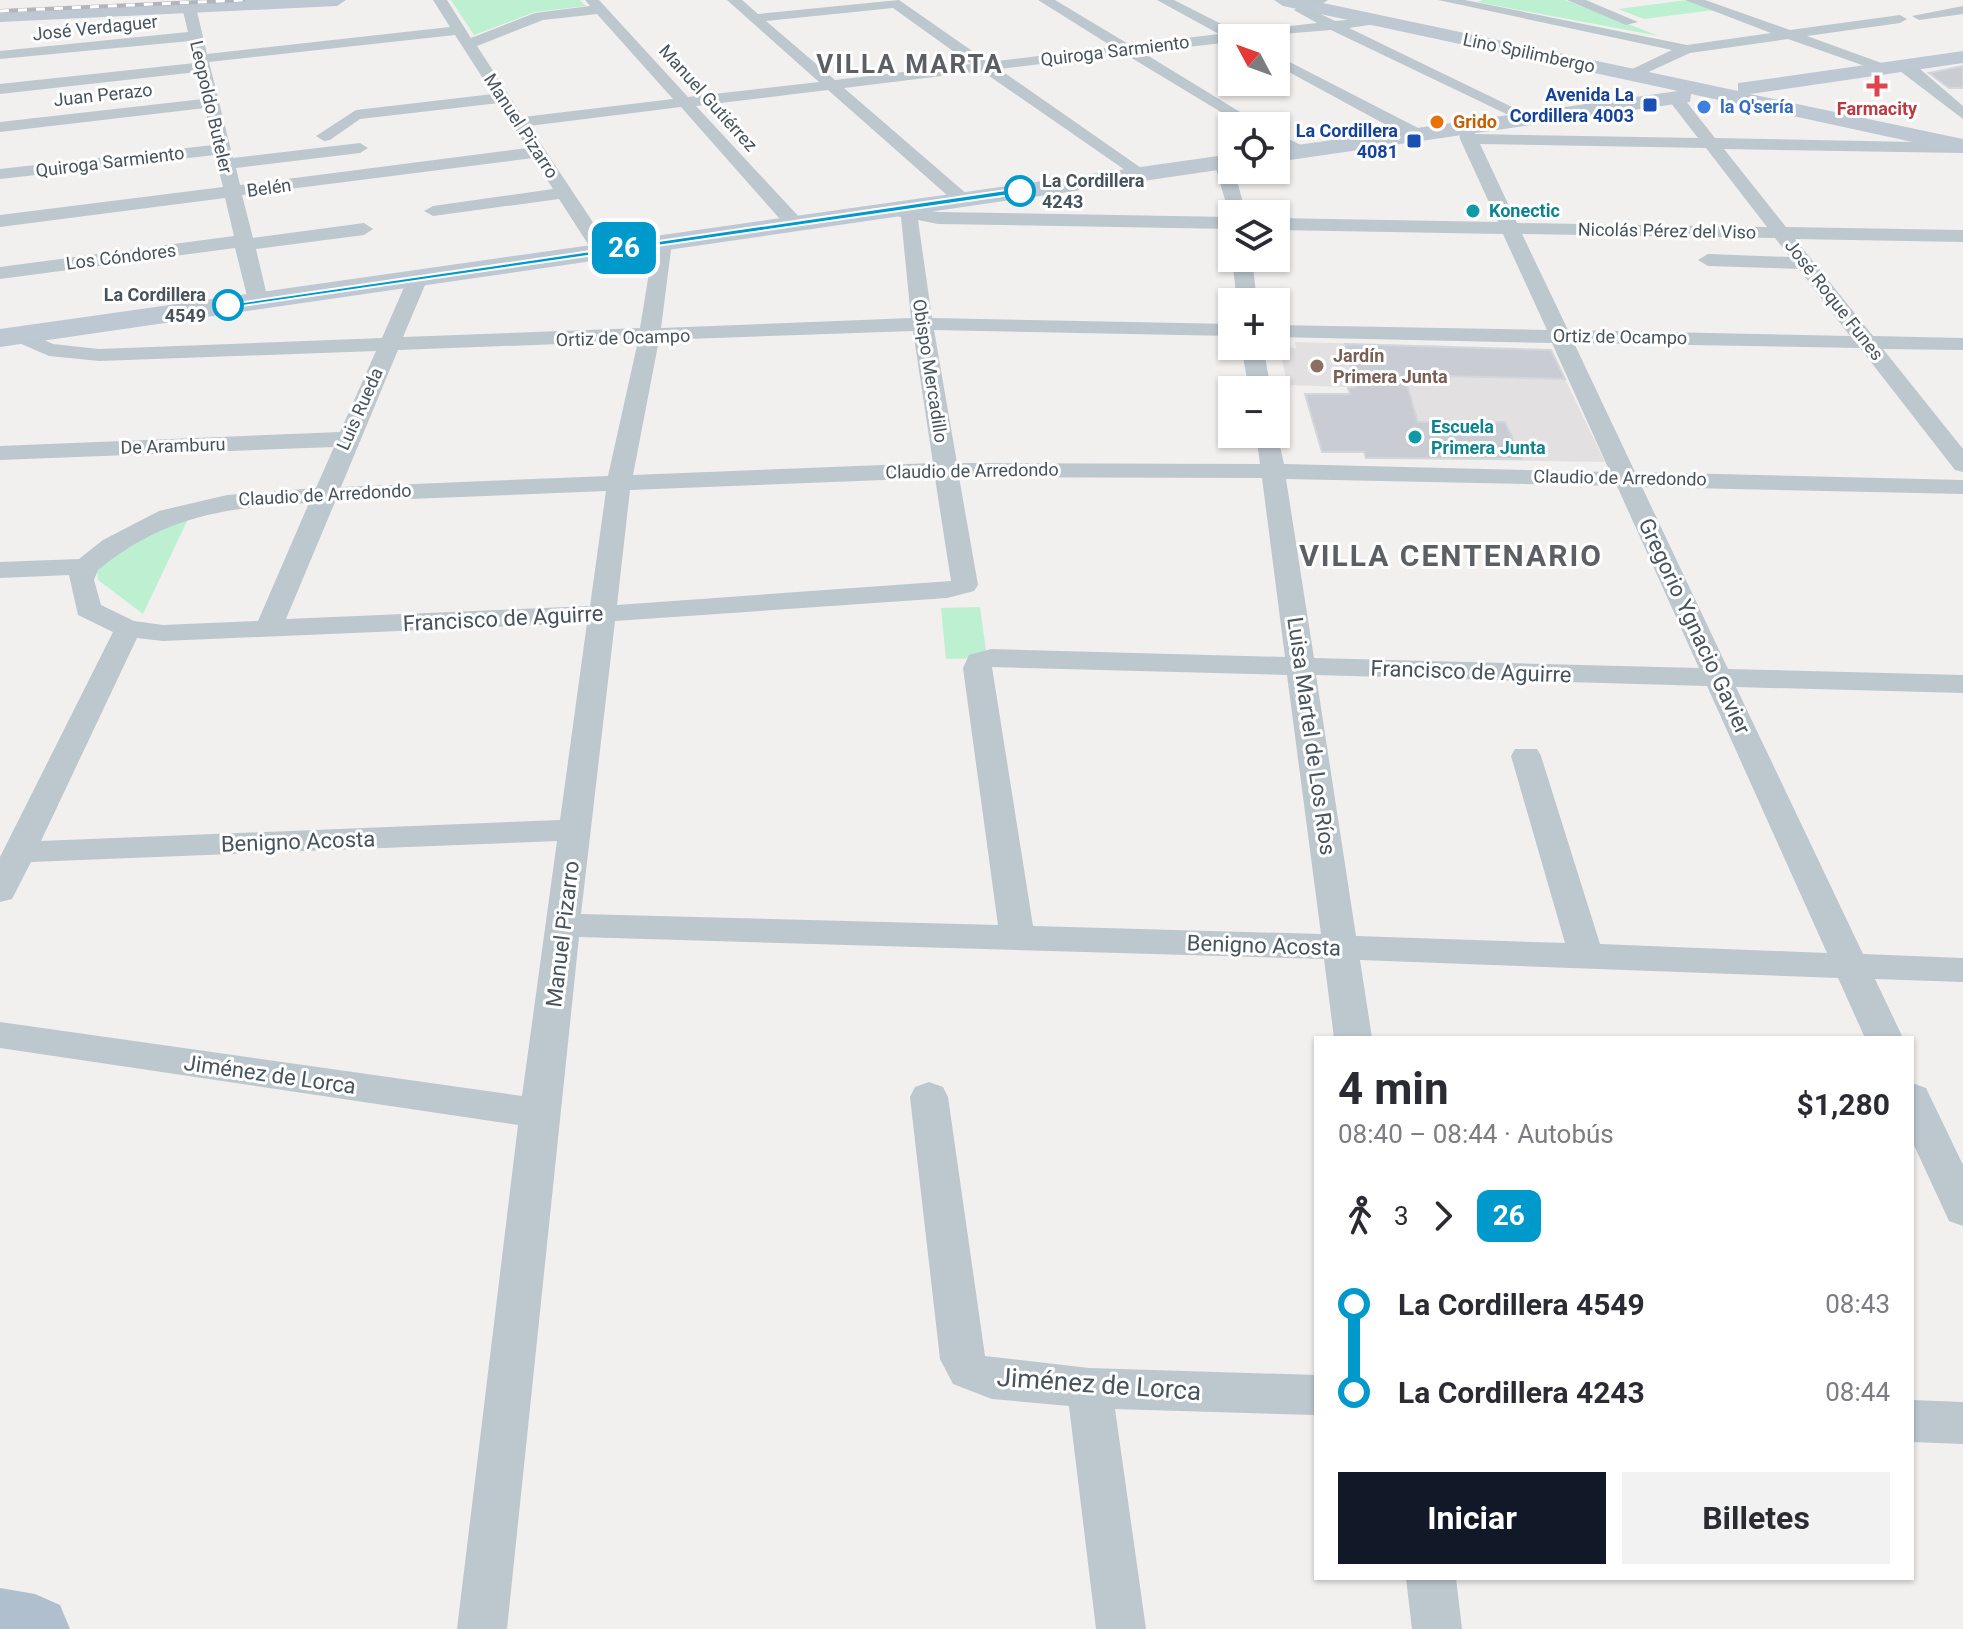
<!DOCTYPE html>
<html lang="es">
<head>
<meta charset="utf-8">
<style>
	body { margin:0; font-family:Roboto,sans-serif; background:#f2f2f3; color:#2b2b33; height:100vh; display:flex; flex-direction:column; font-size:30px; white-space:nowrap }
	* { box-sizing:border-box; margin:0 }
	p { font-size:26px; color:#7c7c81 }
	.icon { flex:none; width:44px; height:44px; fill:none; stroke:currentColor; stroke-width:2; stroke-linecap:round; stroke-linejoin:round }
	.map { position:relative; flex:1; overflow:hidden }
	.sheet { position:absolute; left:1314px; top:1036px; width:600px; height:544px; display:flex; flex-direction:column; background:#fff; border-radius:0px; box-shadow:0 2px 6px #0004 }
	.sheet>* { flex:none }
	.badge { padding:0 16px; border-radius:12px; font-size:28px; line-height:52px }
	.needle { width:52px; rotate:311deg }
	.fabs { position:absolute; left:1218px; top:24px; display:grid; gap:16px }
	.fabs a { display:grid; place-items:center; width:72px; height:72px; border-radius:0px; background:#fff; box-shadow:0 2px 6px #0004; font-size:40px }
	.map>.badge { position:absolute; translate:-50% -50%; box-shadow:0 0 0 4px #fff }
	.legs { display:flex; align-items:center; gap:12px; height:88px; padding:0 24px; font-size:26px }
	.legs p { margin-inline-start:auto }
	.head { display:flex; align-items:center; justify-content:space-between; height:136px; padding:0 24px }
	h1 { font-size:44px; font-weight:700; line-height:60px }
	.action { display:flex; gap:16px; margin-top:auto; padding:16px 24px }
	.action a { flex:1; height:92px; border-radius:0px; background:#111827; color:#fff; font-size:32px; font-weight:700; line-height:92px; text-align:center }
	.action a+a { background:#f2f2f3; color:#2b2b33 }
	ul { padding:0 24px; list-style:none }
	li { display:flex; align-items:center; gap:28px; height:88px; font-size:30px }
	li i { display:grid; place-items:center; width:12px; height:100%; margin:0 10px; background:currentColor }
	li i::after { content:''; width:20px; height:20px; margin:-10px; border:6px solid; border-radius:50%; background:#fff }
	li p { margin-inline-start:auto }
	li:first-child i { background:linear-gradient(#0000 50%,currentColor 0) }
	li:last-child i { background:linear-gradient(currentColor 50%,#0000 0) }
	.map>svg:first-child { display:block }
</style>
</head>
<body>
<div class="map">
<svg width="1963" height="1629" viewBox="0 0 1963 1629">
	<rect width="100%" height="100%" fill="#f2efef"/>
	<path fill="#e3e0e1" d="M 1295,342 L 1454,346 L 1457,355 L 1467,348 L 1551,350 L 1605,462 L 1366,458 L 1363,452 L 1322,451 L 1305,394 L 1349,394 L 1348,387 L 1287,385 L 1280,347 L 1296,348 Z"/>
	<path fill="#bdf0d0" d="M 451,0 L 580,0 L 586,6 L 535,12 L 474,35 Z
		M 1483,0 L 1565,0 L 1659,36 L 1477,2 Z
		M 1687,0 L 1714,10 L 1644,19 L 1618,9 Z
		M 189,517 L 143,614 L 98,580 L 97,571 C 119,541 157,531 189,517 Z
		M 980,607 L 987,658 L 946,659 L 941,608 Z"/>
	<path fill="#c9ccd2" stroke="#d3d6db" stroke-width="2" d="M 1963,66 L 1963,88 L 1949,88 L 1929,73 Z
		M 1345,344 L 1551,350 L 1565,379 L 1404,375 L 1418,422 L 1505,422 L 1522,459 L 1366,458 L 1364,452 L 1322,452 L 1305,394 L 1350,394 L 1348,388 L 1356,387 Z"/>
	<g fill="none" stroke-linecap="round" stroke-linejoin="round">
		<path fill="#bdc7ce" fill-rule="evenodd" d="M 433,0 L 447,0 L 471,38 L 535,13 L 590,6 L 585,0 L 599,0 L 688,97 L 819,82 L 727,0 L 742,0 L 758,14 L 899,0 L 988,62 L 1113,47 L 1038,0 L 1055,0 L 1130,45 L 1219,34 L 1157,0 L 1174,0 L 1237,32 L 1317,23 L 1294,10 L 1310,0 L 1328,0 L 1312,10 L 1335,21 L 1382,17 L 1382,23 L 1349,28 L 1537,119 L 1523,122 L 1331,30 L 1232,38 L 1232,42 L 1142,52 L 1263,126 L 1244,126 L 1125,54 L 999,69 L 1144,170 L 1147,174 L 1138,179 L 982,71 L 844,88 L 968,195 L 971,199 L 962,204 L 956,203 L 828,90 L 696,106 L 801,219 L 801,227 L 787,227 L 681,107 L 529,126 L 612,251 L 609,255 L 595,255 L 559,199 L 433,216 L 424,211 L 433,206 L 553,189 L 533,158 L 242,195 L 253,238 L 364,223 L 373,229 L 364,235 L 256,249 L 268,300 L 258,306 L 248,300 L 235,248 L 0,279 L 0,267 L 234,236 L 225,198 L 0,227 L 0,215 L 223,187 L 215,155 L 0,179 L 0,169 L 213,145 L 205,108 L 0,132 L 0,122 L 203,99 L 197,72 L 0,94 L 0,84 L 195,63 L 190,41 L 0,59 L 0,51 L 188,32 L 182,7 L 189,3 L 196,7 L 207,54 L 450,27 ZM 893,8 L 971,64 L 835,80 L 766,21 ZM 597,14 L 673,99 L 523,117 L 477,46 L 543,20 ZM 455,35 L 493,94 L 356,110 L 316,136 L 324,141 L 330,140 L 360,119 L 499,103 L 527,148 L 240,185 L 236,168 L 360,153 L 368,148 L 360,143 L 233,158 L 209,62 Z
			M 1438,0 L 1465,0 L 1687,45 L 1771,33 L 1685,0 L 1705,0 L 1790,30 L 1900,15 L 1907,19 L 1900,23 L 1807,36 L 1887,65 L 1887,71 L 1882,72 L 1788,39 L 1690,53 L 1631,80 L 1626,78 L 1626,72 L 1672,50 Z
			M 1567,0 L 1586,0 L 1638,22 L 1626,25 Z
			M 1963,6 L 1963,14 L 1919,20 L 1912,16 Z
			M 1276,55 L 1424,131 L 1426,135 L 1418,140 L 1412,139 L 1276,65 Z
			M 1901,61 L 1920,69 L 1963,106 L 1963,119 L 1896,68 L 1894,65 Z
			M 1675,93 L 1681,95 L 1715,138 L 1963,143 L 1963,153 L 1724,149 L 1786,227 L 1963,230 L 1963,242 L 1795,239 L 1873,336 L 1963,338 L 1963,350 L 1883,349 L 1963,449 L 1963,472 L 1955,470 L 1860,348 L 1574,343 L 1635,472 L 1963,480 L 1963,494 L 1642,487 L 1728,669 L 1963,675 L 1963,693 L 1736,687 L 1863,954 L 1963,958 L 1963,982 L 1875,979 L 1903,1038 L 1865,1038 L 1838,978 L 1360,960 L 1372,1038 L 1334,1038 L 1324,959 L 579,937 L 507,1629 L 457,1629 L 518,1125 L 0,1048 L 0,1022 L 522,1096 L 557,841 L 31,862 L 12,899 L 0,902 L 0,857 L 113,632 L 78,615 L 69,575 L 0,578 L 0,562 L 79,559 L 103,540 L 159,511 L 227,495 L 316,488 L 334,447 L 0,460 L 0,446 L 340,432 L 376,351 L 99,361 L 49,356 L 10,339 L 6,335 L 10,331 L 24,331 L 53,344 L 99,349 L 382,338 L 408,278 L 418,272 L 428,278 L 403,337 L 640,328 L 654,242 L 663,236 L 672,242 L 661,328 L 911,318 L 901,217 L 889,214 L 889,206 L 908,207 L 918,200 L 927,205 L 924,210 L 938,212 L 1230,217 L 1214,162 L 1223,157 L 1232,162 L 1246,214 L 1232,214 L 1232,229 L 938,224 L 918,220 L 932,318 L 1232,324 L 1232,336 L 934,330 L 957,463 L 1260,464 L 1256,434 L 1276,434 L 1276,429 L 1284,464 L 1610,472 L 1552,343 L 1276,337 L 1276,325 L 1547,330 L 1503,234 L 1276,230 L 1276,218 L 1498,222 L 1460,139 L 1458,125 L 1470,125 L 1475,134 L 1698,138 L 1667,98 ZM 1480,144 L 1706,148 L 1767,227 L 1517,223 ZM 1522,234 L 1775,238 L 1790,257 L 1708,254 L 1698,260 L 1708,266 L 1799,269 L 1850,336 L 1568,330 ZM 913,331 L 933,463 L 633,475 L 659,340 ZM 638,341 L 608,476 L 341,487 L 398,350 ZM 959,477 L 1262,478 L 1285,657 L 991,649 L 969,655 L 963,668 L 998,925 L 581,914 L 615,621 L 947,598 L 974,591 L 978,585 ZM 935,478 L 951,581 L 617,605 L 630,490 ZM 1286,479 L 1617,486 L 1699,668 L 1314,658 ZM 606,491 L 590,606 L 286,619 L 335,502 ZM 309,503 L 258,621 L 163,625 L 134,621 L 101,605 L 94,580 L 98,570 C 164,516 226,507 309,503 ZM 587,623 L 560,820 L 41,841 L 137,638 L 163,641 ZM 992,667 L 1287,675 L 1321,934 L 1033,926 ZM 1316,675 L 1707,686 L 1827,953 L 1600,944 L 1541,756 L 1537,749 L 1515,749 L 1511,756 L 1565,943 L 1356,936 Z
			M 1276,133 L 1305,147 L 1307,151 L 1299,156 L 1276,145 Z
			M 1232,258 L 1252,258 L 1257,302 L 1237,302 Z
			M 1241,346 L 1263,346 L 1271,390 L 1249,390 Z
			M 929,1082 L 943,1087 L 948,1097 L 985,1356 L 1089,1368 L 1316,1375 L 1316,1415 L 1115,1409 L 1146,1629 L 1096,1629 L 1069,1406 L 992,1399 L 953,1384 L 940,1359 L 910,1097 L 915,1087 Z
			M 1912,1083 L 1926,1088 L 1963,1165 L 1963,1226 L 1949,1221 L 1912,1141 Z
			M 1912,1400 L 1963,1402 L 1963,1444 L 1912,1442 Z
			M 1406,1578 L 1456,1578 L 1462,1629 L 1412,1629 Z"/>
		<path fill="#bdc8d3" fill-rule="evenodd" d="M 219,0 L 346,0 L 337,6 L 0,22 L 0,10 Z
			M 1274,0 L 1309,0 L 1738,91 L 1738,83 L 1746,82 L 1963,51 L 1963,63 L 1750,94 L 1963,139 L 1963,153 L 1691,94 L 1690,102 L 1682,103 L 1276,162 L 1276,148 L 1678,91 L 1283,6 Z
			M 1232,154 L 1232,168 L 0,347 L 0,329 Z"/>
		<path fill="#afbfce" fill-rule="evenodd" d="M 0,1588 L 35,1594 L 60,1605 L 70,1629 L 0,1629 Z"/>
		<defs>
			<path id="rail" d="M 0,11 L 243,0"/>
		</defs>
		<use href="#rail" stroke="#b1b5ba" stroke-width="4"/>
		<use href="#rail" stroke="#fff" stroke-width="3" stroke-dasharray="9" stroke-linecap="butt"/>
	</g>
	<path fill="#0099cb" stroke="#fff" stroke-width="2" d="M 1020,188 L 1023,193 L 228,308 L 223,305 Z"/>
	<path fill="#e0444e" stroke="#fff" stroke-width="3" d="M1873 74h8v8h8v8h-8v8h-8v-8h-8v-8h8z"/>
	<g fill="#1a4fb4" stroke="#fff" stroke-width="3">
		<rect x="1642" y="97" width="16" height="16" rx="4"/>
		<rect x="1406" y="133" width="16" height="16" rx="4"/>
	</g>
	<circle fill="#3f7fe0" stroke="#fff" stroke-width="3" cx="1704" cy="107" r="8"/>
	<circle fill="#e8710a" stroke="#fff" stroke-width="3" cx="1437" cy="122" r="8"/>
	<g fill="#fff" stroke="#0099cb" stroke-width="4">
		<circle cx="1020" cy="191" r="14"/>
		<circle cx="228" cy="305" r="14"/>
	</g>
	<g fill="#0f9aa8" stroke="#fff" stroke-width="3">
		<circle cx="1473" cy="211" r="8"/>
		<circle cx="1415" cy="437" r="8"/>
	</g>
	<circle fill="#8d6e63" stroke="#fff" stroke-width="3" cx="1317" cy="366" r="8"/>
	<g text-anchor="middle" stroke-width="6" stroke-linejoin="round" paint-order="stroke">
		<g font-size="18" fill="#47535d" stroke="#fff">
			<text transform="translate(95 28) rotate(-6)" y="6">José Verdaguer</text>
			<text transform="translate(1115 51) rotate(-7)" y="6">Quiroga Sarmiento</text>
			<text transform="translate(1529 53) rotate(12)" y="6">Lino Spilimbergo</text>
			<text transform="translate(103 95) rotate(-6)" y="6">Juan Perazo</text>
			<text transform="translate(708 98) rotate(48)" y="6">Manuel Gutiérrez</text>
			<text transform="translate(211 107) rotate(77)" y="6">Leopoldo Buteler</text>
			<text transform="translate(521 126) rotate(57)" y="6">Manuel Pizarro</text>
			<text transform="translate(110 162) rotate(-7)" y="6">Quiroga Sarmiento</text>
			<text transform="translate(269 188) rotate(-8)" y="6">Belén</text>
			<text transform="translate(1667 231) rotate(1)" y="6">Nicolás Pérez del Viso</text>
			<text transform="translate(121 257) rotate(-7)" y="6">Los Cóndores</text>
			<text transform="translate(1834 300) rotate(52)" y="6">José Roque Funes</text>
			<text transform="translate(1620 337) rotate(1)" y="6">Ortiz de Ocampo</text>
			<text transform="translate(623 338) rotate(-2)" y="6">Ortiz de Ocampo</text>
			<text transform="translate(930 371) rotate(81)" y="6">Obispo Mercadillo</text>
			<text transform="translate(360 409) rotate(-66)" y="6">Luis Rueda</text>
			<text transform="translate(173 446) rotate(-2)" y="6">De Aramburu</text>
			<text transform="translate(972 471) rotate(-1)" y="6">Claudio de Arredondo</text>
			<text transform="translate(1620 478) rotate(1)" y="6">Claudio de Arredondo</text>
			<text transform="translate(325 495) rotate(-3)" y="6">Claudio de Arredondo</text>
		</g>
		<g font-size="18" font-weight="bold" fill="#164399" stroke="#fff" text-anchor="end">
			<text x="1634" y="101">Avenida La<tspan x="1634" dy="21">Cordillera 4003</tspan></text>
			<text x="1398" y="137">La Cordillera<tspan x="1398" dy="21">4081</tspan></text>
		</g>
		<g font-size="18" font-weight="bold" fill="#366cbe" stroke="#fff" text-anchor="start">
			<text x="1720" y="113">la Q'sería</text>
		</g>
		<g font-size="18" font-weight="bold" fill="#be3a42" stroke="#fff">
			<text x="1877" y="115">Farmacity</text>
		</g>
		<g font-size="18" font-weight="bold" fill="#c56008" stroke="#fff" text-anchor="start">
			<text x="1453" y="128">Grido</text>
		</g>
		<g font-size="18" font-weight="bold" fill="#47535d" stroke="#fff" text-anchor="start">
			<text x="1042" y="187">La Cordillera<tspan x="1042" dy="21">4243</tspan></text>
			<text x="206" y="301" text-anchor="end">La Cordillera<tspan x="206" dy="21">4549</tspan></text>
		</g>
		<g font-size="18" font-weight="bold" fill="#0d838f" stroke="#fff" text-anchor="start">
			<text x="1489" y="217">Konectic</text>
			<text x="1431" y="433">Escuela<tspan x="1431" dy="21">Primera Junta</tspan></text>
		</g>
		<g font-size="18" font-weight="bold" fill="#785e54" stroke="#fff" text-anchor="start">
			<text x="1333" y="362">Jardín<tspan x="1333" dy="21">Primera Junta</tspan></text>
		</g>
		<g font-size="22" fill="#47535d" stroke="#fff">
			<text transform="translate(503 618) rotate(-3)" y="8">Francisco de Aguirre</text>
			<text transform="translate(1695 626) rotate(65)" y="8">Gregorio Ygnacio Gavier</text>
			<text transform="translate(1471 671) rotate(2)" y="8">Francisco de Aguirre</text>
			<text transform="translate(1312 736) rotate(82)" y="8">Luisa Martel de Los Ríos</text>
			<text transform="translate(298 841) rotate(-2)" y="8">Benigno Acosta</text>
			<text transform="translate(562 934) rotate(-83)" y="8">Manuel Pizarro</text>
			<text transform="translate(1264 945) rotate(2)" y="8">Benigno Acosta</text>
			<text transform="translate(270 1074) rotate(8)" y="8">Jiménez de Lorca</text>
		</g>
		<g font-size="26" font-weight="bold" letter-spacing="2" fill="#5c6064" stroke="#fff">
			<text x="910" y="73">VILLA MARTA</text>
		</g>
		<g font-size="26" fill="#47535d" stroke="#fff">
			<text transform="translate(1099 1384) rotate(4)" y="9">Jiménez de Lorca</text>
		</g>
		<g font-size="30" font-weight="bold" letter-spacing="2" fill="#5c6064" stroke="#fff">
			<text x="1451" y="566">VILLA CENTENARIO</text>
		</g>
	</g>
</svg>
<div class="fabs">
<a><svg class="needle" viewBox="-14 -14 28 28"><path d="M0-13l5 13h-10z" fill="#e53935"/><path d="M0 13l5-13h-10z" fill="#7c7c81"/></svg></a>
<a><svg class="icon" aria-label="locate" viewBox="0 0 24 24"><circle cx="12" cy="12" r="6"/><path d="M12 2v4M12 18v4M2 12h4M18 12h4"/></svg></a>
<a><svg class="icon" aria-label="layers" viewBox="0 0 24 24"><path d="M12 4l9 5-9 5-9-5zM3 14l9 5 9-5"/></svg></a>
<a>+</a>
<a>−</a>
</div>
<b class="badge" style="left:624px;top:248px;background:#0099cb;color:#fff">26</b>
<section class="sheet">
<div class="head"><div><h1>4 min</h1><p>08:40 – 08:44 · Autobús</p></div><b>$1,280</b></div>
<div class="legs"><svg class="icon" aria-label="walk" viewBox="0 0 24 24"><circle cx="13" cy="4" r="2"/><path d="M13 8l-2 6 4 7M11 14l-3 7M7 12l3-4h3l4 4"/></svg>3<svg class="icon" aria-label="forward" viewBox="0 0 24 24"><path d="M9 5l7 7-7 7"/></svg><b class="badge" style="background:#0099cb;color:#fff">26</b></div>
<ul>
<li><i style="color:#0099cb"></i><b>La Cordillera 4549</b><p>08:43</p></li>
<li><i style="color:#0099cb"></i><b>La Cordillera 4243</b><p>08:44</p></li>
</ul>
<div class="action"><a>Iniciar</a><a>Billetes</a></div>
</section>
</div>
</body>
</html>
